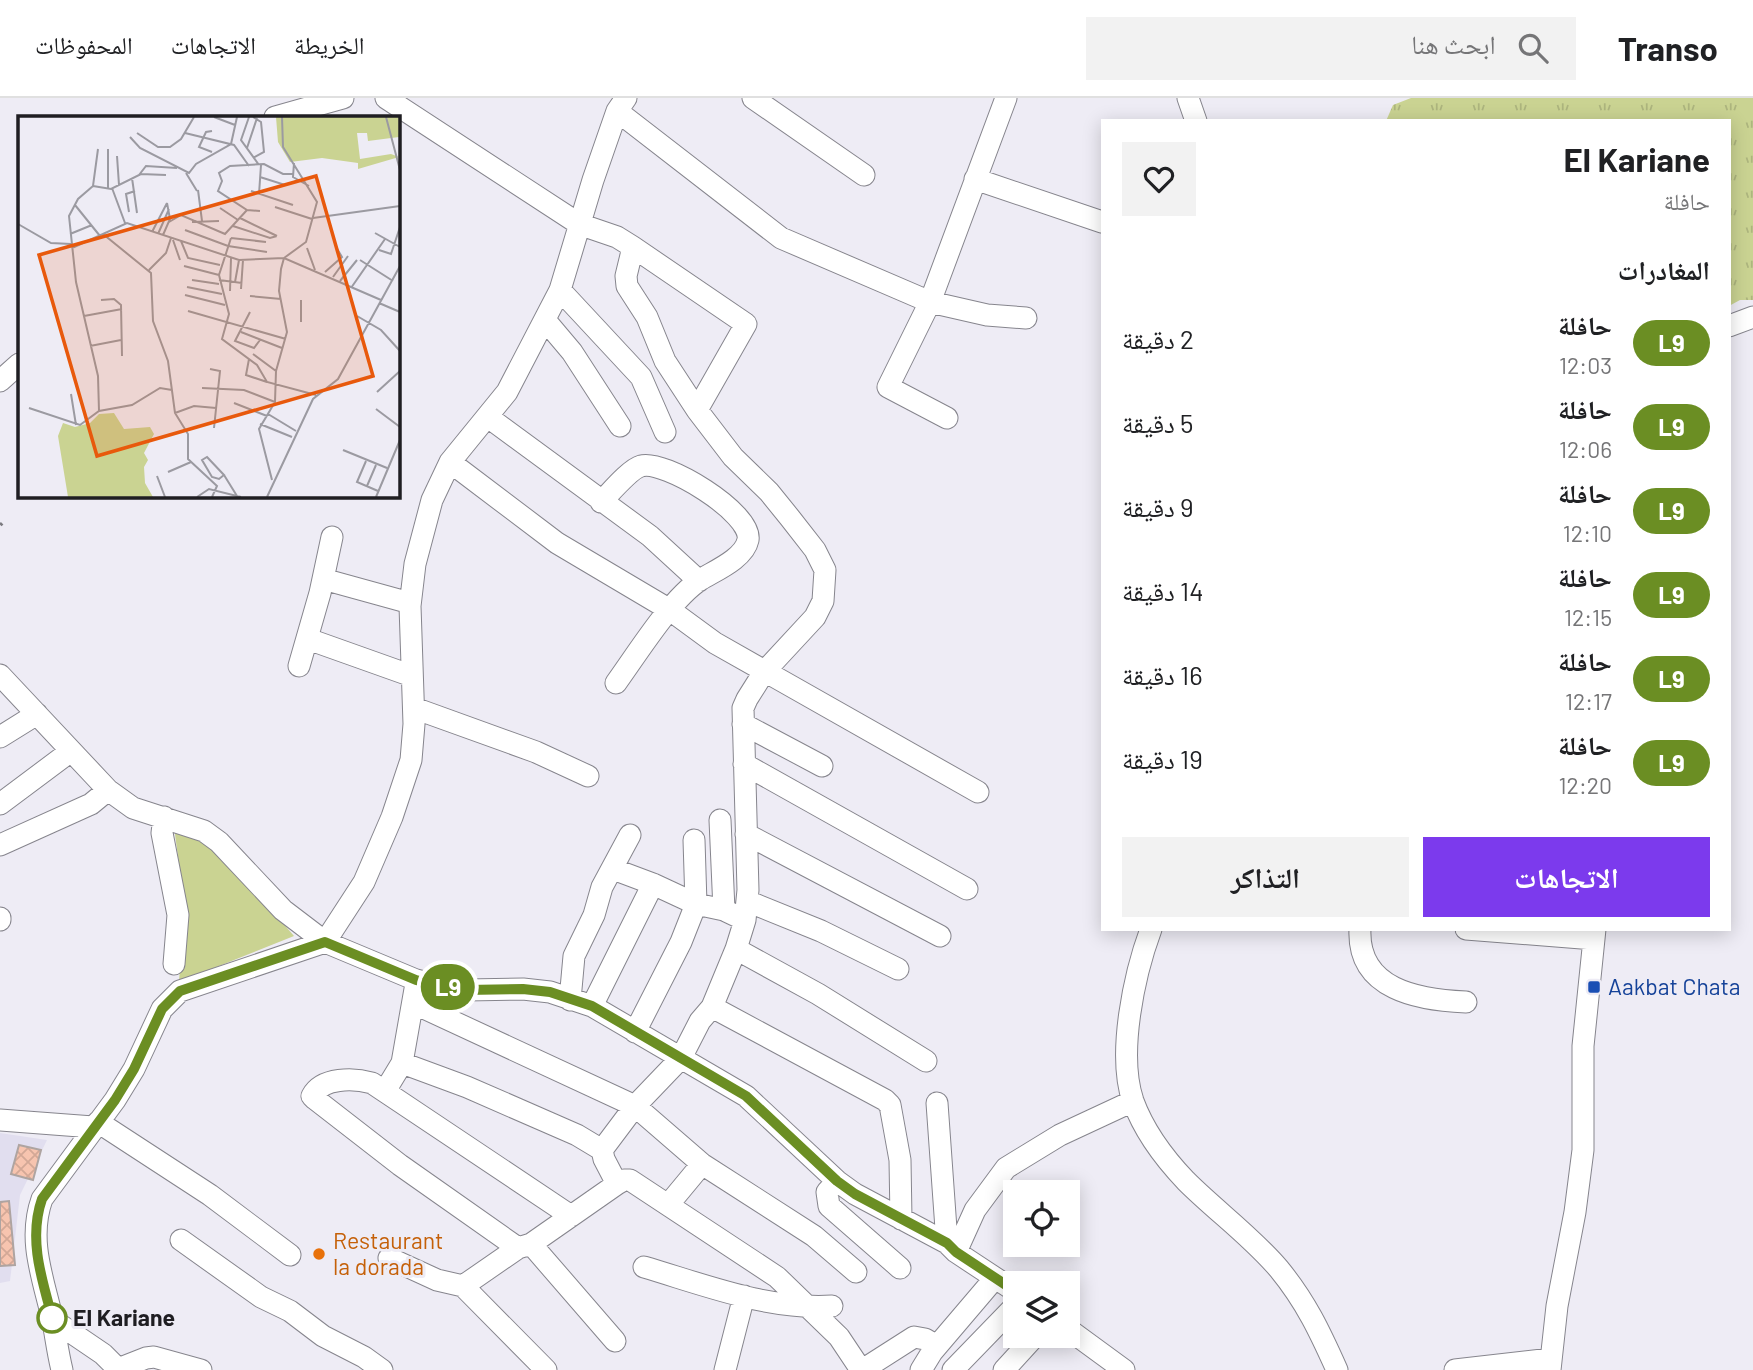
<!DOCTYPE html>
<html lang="ar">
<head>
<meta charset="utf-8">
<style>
	body { margin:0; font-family:Barlow,"Noto Naskh Arabic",sans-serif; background:#f2f2f2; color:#202124; direction:rtl; height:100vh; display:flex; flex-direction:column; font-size:26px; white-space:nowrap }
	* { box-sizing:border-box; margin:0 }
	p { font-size:23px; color:#757577 }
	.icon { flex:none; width:38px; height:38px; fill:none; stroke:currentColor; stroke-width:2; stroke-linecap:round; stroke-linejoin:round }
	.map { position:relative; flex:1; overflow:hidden; direction:ltr }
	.details { position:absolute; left:1101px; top:21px; width:630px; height:812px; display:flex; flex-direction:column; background:#fff; border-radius:0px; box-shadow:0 4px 18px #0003; direction:rtl }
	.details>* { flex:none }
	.badge { padding:0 14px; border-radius:23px; font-size:24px; line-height:46px }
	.buttons { position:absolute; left:1003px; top:1082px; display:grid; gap:14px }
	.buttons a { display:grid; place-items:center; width:77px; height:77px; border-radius:0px; background:#fff; box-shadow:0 4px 18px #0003; font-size:35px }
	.map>.badge { position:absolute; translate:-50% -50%; box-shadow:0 0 0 4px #fff }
	h2 { padding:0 21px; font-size:26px; line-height:63px }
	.round { display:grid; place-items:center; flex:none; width:74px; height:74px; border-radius:0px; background:#f2f2f2 }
	.head { display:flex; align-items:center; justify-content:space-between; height:119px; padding:0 21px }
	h1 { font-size:33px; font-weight:700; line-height:52px }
	.action { display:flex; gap:14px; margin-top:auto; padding:14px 21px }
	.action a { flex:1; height:80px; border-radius:0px; background:#7c3aed; color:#fff; font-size:28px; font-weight:700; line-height:80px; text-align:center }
	.action a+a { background:#f2f2f2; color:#202124 }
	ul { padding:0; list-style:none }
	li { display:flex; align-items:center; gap:21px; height:84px; padding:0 21px }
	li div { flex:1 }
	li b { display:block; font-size:26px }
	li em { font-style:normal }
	li .badge { min-width:77px; font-weight:700; text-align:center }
	header { display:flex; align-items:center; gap:42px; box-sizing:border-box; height:98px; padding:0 35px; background:#fff; border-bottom:2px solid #e0e0e0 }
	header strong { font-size:33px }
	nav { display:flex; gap:38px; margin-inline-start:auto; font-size:24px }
	.search { width:490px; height:63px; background:#f2f2f2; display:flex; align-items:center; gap:18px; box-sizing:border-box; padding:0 24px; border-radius:0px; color:#757577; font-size:26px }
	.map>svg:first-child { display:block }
</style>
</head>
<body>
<header>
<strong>Transo</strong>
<div class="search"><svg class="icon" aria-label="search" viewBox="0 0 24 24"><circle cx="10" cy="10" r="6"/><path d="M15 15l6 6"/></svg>ابحث هنا</div>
<nav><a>الخريطة</a><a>الاتجاهات</a><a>المحفوظات</a></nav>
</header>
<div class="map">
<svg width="1753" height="1272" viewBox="0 0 1753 1272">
	<defs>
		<pattern id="grass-tufts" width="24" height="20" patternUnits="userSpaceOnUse" patternTransform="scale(1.75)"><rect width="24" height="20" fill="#cad392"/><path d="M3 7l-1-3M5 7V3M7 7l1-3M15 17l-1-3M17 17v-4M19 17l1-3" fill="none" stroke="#adb57e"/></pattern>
		<pattern id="building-cross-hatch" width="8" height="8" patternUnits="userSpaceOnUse" patternTransform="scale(1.75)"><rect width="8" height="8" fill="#f7c4af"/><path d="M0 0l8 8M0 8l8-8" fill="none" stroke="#d3a896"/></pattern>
	</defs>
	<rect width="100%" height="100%" fill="#eeecf5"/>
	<path fill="#e1deef" d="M 0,1035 L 47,1042 L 20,1097 L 10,1183 L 0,1185 Z"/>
	<path fill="url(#grass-tufts)" d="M 1411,0 L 1753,0 L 1753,202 L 1740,202 L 1729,208 L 1729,23 L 1386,23 L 1393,7 Z"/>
	<path fill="#cad392" d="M 174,729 L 216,748 L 294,838 L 179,884 L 184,803 Z"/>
	<path fill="url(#building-cross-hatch)" stroke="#aea4a1" stroke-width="2" d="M 19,1047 L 41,1052 L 33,1082 L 11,1076 Z
		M 9,1103 L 15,1167 L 0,1168 L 0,1104 Z"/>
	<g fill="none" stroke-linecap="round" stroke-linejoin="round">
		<defs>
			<path id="minor" d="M 386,0 L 579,126 L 617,139 L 633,149 L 626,178 L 627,188 L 647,219 L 665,263 L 697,312 L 733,359 L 769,394 L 790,420 L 815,452 L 825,472 L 823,503 L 815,519 L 764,574 L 747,601 L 743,610 L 748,792 L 745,822 L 736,851 L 712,909 L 700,923 L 681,960 L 635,1008 L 602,1052 L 604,1061 L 617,1086
				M 753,0 L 864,77
				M 1188,0 L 1196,23
				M 617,13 L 781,140 L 930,204 L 987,217 L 1026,220
				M 275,19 L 343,0
				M 975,81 L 1102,124
				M 633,149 L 746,226 L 697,312
				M 560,192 L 641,279 L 665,334
				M 545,222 L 572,254 L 620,328
				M 1729,228 L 1753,219
				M 0,283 L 19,266
				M 488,319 L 650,438 L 699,483
				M 947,320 L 888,289 L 930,204 L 1006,0
				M 450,364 L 557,445 L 670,512 L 715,545 L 978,694
				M 601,404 C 610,395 630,371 641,368 C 664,361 753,415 748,442 C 744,461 714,473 700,482 C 671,501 637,556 616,585
				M 323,481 L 410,505
				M 308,541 L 412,578
				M 299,568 L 320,495 L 332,439
				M 0,577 L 108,692 L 133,710 L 204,733 L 219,744 L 283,812 L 325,844 L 416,882 L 439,888 L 466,892 L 523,891 L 550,894 L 592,908 L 746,998 L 837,1083 L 855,1096 L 947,1145 L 956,1154 L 1015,1193
				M 414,610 L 536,654 L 588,678
				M 743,626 L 822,668
				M 0,639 L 37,616
				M 744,666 L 967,791
				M 0,706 L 71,653
				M 164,719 L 162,735 L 178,817 L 174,866
				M 720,722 L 724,812
				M 746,736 L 940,838
				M 0,747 L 91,706 L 108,692
				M 613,771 L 653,786 L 696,806 L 724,812 L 745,822
				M 747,803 L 821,833 L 898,871
				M 0,820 L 0,822
				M 1151,831 C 1134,877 1117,956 1133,1003 C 1144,1033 1165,1061 1186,1083 C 1216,1113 1251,1138 1279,1171 C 1306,1204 1320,1234 1337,1272
				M 1360,831 C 1357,892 1419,902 1466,904
				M 1466,831 L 1594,841
				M 736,851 L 818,896 L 926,963
				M 570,902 L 574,858 L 594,817 L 602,789 L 630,737
				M 413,905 L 635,1008 L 702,1066 L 814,1138 L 856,1174
				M 592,908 L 653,786
				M 712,909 L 885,1002 L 890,1007 L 900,1062 L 901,1121
				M 635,934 L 681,844 L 696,806 L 694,742
				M 402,965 L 467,989 L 577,1037 L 602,1052
				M 385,993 L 402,965 L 415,891
				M 937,1005 L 947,1145
				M 0,1022 L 93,1029
				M 98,1024 L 210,1097 L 290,1157
				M 837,1083 L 827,1094 L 829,1108 L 900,1170
				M 668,1107 L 702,1066
				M 181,1142 L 261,1199 L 290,1213 L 323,1238 L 364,1259 L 382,1272
				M 531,1146 L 615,1243
				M 518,1150 L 400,1067 L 315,1001 L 312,998 C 322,979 354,980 372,985 L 571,1118
				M 956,1154 L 975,1112 L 1006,1070 L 1060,1037 L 1133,1003
				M 389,1160 L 437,1182 L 463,1188 L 546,1272
				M 644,1169 C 705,1187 768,1212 832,1208
				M 463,1188 L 518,1150 L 531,1146 L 617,1086 L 624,1082 L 630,1082 L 777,1179 L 839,1239 L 857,1266 L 867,1269 L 914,1239 L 925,1241 L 937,1248
				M 53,1222 L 103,1256 L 119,1272
				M 1068,1231 L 1124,1272
				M 118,1271 L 146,1260 L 154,1259 L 201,1272
				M 62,1272 C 58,1256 56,1240 53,1224 C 44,1182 27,1143 42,1101 L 115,1002 L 134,971 L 162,911 L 180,893 L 325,844 L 364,784 L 392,719 L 411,662 L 414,626 L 410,508 L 415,466 L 432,402 L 450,364 L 507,294 L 560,192 L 593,82 L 617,13 L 626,0
				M 725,1272 L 744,1198
				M 921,1272 L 932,1254 L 995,1180
				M 953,1272 L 1015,1208
				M 1004,1272 L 1036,1237
				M 1455,1272 L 1551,1261
				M 1550,1272 L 1557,1208 L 1575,1114 L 1583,1052 L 1583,948 L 1595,831"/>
		</defs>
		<use href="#minor" stroke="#86858d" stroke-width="23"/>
		<path stroke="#7c7b81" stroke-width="2.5" stroke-dasharray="3.5 5" stroke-linecap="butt" d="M 0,425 L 4,429"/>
		<use href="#minor" stroke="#fff" stroke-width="21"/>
	</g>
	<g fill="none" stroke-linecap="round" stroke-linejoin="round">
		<defs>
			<path id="line" d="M 53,1222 C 42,1182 28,1141 42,1101 L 115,1002 L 134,971 L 162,911 L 180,893 L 325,844 L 416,882 L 439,888 L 466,892 L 523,891 L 550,894 L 592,908 L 746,998 L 837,1083 L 855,1096 L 947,1145 L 956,1154 L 1015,1193"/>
		</defs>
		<use href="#line" stroke="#fff" stroke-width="16"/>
		<use href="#line" stroke="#6b8e23" stroke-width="10"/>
	</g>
	<rect fill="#1a4fb4" stroke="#eeecf5" stroke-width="2.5" x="1587" y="882" width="14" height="14" rx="3.5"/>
	<circle fill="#e8710a" stroke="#eeecf5" stroke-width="2.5" cx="319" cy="1156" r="7"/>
	<circle fill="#fff" stroke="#6b8e23" stroke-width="3.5" cx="52" cy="1220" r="14"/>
	<g text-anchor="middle" stroke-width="6" stroke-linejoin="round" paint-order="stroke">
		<g font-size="23" fill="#164399" stroke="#eeecf5" text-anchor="start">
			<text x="1608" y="897">Aakbat Chata</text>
		</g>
		<g font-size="23" fill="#c56008" stroke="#eeecf5" text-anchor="start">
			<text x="333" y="1151">Restaurant<tspan x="333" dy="26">la dorada</tspan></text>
		</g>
		<g font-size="23" font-weight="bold" fill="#1f1e22" stroke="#eeecf5" text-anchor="start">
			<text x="73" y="1228">El Kariane</text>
		</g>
	</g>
	<g transform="translate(18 18)">
		<rect width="382" height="382" fill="#eeecf5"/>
		<path d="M 258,1 L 381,1 L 381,21 L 350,25 L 349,17 L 339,17 L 342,43 L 373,38 L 381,41 L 340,53 L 340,47 L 304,42 L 272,46 L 260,26 ZM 96,297 L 106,313 L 132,311 L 136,318 L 126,337 L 130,344 L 126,351 L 127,367 L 135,381 L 50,381 L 40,320 L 45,307 L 57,311 L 72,307 L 81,298 Z" fill="#cad392"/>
		<path fill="none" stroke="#9b9aa1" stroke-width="2" d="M 196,1 L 217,9M 231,1 L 223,24 L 241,49M 235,1 L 243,6 L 246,36 L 235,42M 368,1 L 382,54M 194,15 L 188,16 L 181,31 L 194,36M 119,17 L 140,31 L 152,31 L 163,23 L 176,1M 167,17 L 216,29 L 231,50M 112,21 L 122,32 L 171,57 L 178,48 L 213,28 L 219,1M 229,32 L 239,2M 80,33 L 75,70 L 60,83 L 51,100 L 58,166 L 80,260 L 81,295M 90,33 L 90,73M 99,40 L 101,69M 276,47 L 275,61 L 291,70M 168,57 L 179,75M 121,59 L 128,50 L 159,52M 242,61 L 267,69 L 279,65M 114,62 L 119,97M 75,70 L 93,73 L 123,58 L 148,59M 94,72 L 107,107M 180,74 L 184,105M 233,75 L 275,89M 241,78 L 243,49M 57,89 L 82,120M 257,91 L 294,103M 202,92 L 220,104M 242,95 L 229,94 L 200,75 L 204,65 L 201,57 L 212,50 L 246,48 L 265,58 L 275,58M 111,96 L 108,78 L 117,75M 222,102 L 259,120M 295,102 L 382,90M 151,106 L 163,99 L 207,118 L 229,94M 174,106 L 201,105M 0,108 L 33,127 L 53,128M 215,110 L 252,122 L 259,120M 167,114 L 210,130 L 249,136M 134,116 L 149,87M 357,117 L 382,131M 52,118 L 74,109M 85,118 L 133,157 L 135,205 L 150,245 L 157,297 L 170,318 L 170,343 L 199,370 L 194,381M 140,118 L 151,93M 145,119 L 152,103 L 149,87M 213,122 L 201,159 L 211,198 L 204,223 L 239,249 L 249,266 L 298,279M 213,122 L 248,126M 155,124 L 162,144M 163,125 L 170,142 L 202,149M 54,132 L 109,107 L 221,144 L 266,142 L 363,184M 289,132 L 297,154M 361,134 L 373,138 L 382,111M 342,144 L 375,165M 166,150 L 201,159M 131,154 L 148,137 L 153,122M 307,156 L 324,141 L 318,131M 315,161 L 330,140M 174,164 L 201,168M 201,164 L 224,167M 322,165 L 339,144M 217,166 L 221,144M 169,171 L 204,178M 333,172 L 367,123M 223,173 L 225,144M 212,175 L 213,142M 167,179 L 207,189M 232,180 L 263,183M 83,184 L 96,183 L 103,189 L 104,240M 283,184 L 283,206M 361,187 L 382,196M 170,195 L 268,223M 232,196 L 217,225 L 236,232 L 242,224M 66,200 L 104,193M 339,200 L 363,214 L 382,235M 223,216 L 264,232M 72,230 L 103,224M 235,238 L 258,255M 231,243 L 228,259 L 249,266M 192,253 L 202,255 L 196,312M 184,272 L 226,274 L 257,286M 359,276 L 382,255M 53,278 L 58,309M 216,287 L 249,300M 11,292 L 62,309 L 81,295 L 114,289 L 142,272 L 154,274M 358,293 L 382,311M 157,297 L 176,290 L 198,292M 250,298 L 278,315M 242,308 L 274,321M 325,334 L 369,352M 189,341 L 206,359 L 201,363 L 194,361 L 184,344 ZM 348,345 L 339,366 L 360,375M 150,356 L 173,346M 206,359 L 219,380M 139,360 L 147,381M 254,364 L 241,313 L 257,286 L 258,255 L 269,216 L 261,175 L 263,153 L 266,142 L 288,126 L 299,86 L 265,31 L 264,1M 349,370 L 358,349M 179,381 L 191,373 L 223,381M 249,381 L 295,283 L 320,263 L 382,150M 358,381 L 382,324"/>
		<path fill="#e8590c" fill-opacity="0.15" stroke="#e8590c" stroke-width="3.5" d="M 298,60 L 355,260 L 79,340 L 21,139 Z"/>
		<rect width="382" height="382" fill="none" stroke="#1f1e22" stroke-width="3.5"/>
	</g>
</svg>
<div class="buttons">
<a><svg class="icon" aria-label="locate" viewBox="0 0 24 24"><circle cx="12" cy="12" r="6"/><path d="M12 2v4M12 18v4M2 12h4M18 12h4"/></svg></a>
<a><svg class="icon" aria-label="layers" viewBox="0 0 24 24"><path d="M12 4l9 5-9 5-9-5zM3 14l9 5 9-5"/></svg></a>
</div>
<b class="badge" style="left:448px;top:889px;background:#6b8e23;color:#fff">L9</b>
<section class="details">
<div class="head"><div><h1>El Kariane</h1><p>حافلة</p></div><a class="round"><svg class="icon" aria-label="heart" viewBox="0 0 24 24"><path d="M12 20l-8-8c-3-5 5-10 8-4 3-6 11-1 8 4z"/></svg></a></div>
<h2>المغادرات</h2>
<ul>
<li><span class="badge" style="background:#6b8e23;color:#fff">L9</span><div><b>حافلة</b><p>12:03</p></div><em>2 دقيقة</em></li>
<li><span class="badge" style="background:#6b8e23;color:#fff">L9</span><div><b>حافلة</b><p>12:06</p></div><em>5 دقيقة</em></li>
<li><span class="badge" style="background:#6b8e23;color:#fff">L9</span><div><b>حافلة</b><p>12:10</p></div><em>9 دقيقة</em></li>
<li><span class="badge" style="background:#6b8e23;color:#fff">L9</span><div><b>حافلة</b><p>12:15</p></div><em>14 دقيقة</em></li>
<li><span class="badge" style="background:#6b8e23;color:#fff">L9</span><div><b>حافلة</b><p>12:17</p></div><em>16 دقيقة</em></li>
<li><span class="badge" style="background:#6b8e23;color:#fff">L9</span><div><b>حافلة</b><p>12:20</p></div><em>19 دقيقة</em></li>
</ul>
<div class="action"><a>الاتجاهات</a><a>التذاكر</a></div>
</section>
</div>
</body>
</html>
